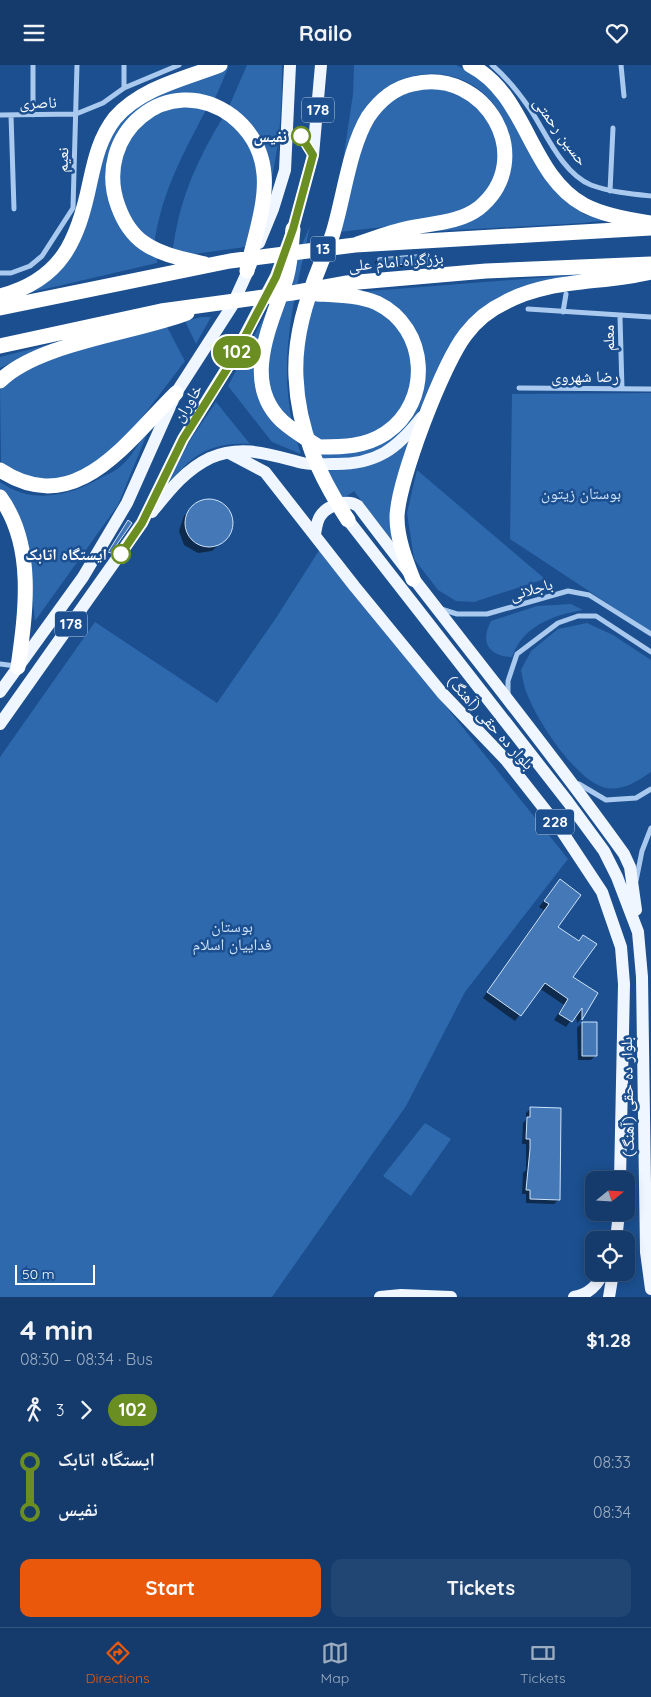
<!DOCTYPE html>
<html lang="en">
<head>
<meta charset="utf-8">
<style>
	body { margin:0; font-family:Quicksand,"Noto Naskh Arabic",sans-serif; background:#214673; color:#f1f3f6; height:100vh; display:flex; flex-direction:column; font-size:19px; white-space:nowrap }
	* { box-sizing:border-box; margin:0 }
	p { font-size:16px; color:#9dadc1 }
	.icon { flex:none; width:28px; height:28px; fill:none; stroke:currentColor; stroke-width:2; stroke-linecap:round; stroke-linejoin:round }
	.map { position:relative; height:1232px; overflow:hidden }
	.panel { display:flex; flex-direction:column; background:#143b6b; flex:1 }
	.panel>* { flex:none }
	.badge { padding:0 10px; border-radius:16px; font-size:18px; line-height:32px }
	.needle { width:32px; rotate:72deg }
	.fabs { position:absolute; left:585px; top:1106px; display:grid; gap:10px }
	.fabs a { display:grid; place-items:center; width:50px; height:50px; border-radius:10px; background:#143b6b; box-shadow:0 2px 12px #0003,0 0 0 1px #33557e; font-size:25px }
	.scale { position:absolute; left:15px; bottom:12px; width:80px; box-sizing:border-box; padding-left:5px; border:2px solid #fff; border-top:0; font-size:14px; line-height:18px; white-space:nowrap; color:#fff; -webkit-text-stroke:4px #1b4f8f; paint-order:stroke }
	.map>.badge { position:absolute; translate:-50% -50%; box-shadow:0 0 0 2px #fff }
	.legs { display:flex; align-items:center; gap:8px; height:55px; padding:0 20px; font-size:16px }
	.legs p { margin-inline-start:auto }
	.overview { display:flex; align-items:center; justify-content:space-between; height:85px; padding:0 20px }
	h1 { font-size:28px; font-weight:700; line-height:38px }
	.button { display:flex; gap:10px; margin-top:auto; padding:10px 20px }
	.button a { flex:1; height:58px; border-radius:10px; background:#ea580c; color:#fff; font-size:20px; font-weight:700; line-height:58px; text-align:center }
	.button a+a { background:#214673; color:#f1f3f6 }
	ul { padding:0 20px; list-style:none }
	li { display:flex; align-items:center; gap:18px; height:50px; font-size:19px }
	li i { display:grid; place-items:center; width:8px; height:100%; margin:0 6px; background:currentColor }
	li i::after { content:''; width:12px; height:12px; margin:-6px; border:4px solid; border-radius:50%; background:#143b6b }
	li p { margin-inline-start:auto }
	li:first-child i { background:linear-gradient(#0000 50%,currentColor 0) }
	li:last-child i { background:linear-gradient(currentColor 50%,#0000 0) }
	header { display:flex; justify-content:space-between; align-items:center; height:65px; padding:0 20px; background:#143b6b; font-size:22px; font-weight:700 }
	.tabs { display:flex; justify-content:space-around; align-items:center; height:70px; border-top:1px solid #33557e; background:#143b6b; font-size:14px; color:#9dadc1 }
	.tabs a { display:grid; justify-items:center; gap:2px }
	.tabs .current { color:#ea580c }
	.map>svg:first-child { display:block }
</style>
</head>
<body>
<header><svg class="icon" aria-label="menu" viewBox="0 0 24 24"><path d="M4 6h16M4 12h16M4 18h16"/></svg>Railo<svg class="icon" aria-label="heart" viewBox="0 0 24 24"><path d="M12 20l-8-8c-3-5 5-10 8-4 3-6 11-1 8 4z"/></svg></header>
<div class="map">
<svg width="651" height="1232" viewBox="0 0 651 1232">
	<rect width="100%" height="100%" fill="#1b4f8f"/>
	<path fill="#2e69ad" d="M 247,0 L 282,0 C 282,52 279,95 263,145 L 270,108 L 228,44 Z
		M 354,0 L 456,0 L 470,7 L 493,24 L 558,129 L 568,138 L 585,150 L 627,153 L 582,158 L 403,168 L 483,144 L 509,74 C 505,60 501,47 491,36 C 462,1 408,0 376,31 C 356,51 349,77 342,103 L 353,29 Z
		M 229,1 L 214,36 L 138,47 L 110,130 L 157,190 L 157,198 L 2,234 L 47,215 L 108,75 L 128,47 L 175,21 Z
		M 425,22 L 463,28 L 486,48 L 499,79 L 497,109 L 485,130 L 467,144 L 410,159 L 339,167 C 348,133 358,70 381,44 C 392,32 409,26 425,22 Z
		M 174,41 L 207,43 C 182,91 162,126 154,180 L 145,174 L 126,150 L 117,103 L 137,60 Z
		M 223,52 L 247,70 L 261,117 L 245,182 L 172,192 C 178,137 195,99 223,52 Z
		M 310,161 C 296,228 277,292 293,361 L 273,337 L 265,302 L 300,184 Z
		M 638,205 L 488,240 C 471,266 454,291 437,317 C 418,345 408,372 374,387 C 357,394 339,393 321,394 L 318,386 L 339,387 L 413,344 L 411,265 L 344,228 Z
		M 280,221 L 257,304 L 296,374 L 301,389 L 272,377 L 228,321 Z
		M 315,232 L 359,236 L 380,244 L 407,274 L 414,318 L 398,352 L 367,372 L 314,377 C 306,345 300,314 303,281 C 305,265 311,248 315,232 Z
		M 202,252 L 211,252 L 196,279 L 185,256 Z
		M 166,260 L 185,296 L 134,363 L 92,403 L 39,418 L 8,405 L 1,397 L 0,325 C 24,294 126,272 166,260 Z
		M 87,270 L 35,287 L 0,303 L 0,292 Z
		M 651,328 L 651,567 L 510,474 L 512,329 Z
		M 216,337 L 250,379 C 202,376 183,398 159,434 L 190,375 Z
		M 151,359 L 118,440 L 35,556 L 27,482 L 0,425 L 0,417 C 32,440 71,431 102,412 C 109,409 117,405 122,400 C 134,390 142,371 151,359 Z
		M 420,362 L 396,483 L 354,426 L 342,434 L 326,405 C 371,399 390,401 420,362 Z
		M 417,405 L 545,514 L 474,537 L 456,536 L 438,525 L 414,494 L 407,448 Z
		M 320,484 L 568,794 L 465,927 L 406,1041 L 272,1232 L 0,1232 L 0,692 L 95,557 L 217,638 L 276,553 Z
		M 571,539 L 583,545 C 553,550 523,561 512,592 C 488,591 480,577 491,556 L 537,541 Z
		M 587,558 L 613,570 L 651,595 L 651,707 C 637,716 624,726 606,723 C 577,717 538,657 528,631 C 524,623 523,614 521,605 L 531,586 L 558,564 Z
		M 425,1058 L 451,1074 L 411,1131 L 383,1111 Z"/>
	<path fill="#0007" d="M 378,195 L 426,198 L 423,201 L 376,203 L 375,197 Z
		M 212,435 L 219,437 L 229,448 L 232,462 L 230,469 L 212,486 L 198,488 L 184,480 L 179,466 L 184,451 L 197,438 Z
		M 555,821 L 556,862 L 578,877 L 584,871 L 572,912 L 596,929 L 581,954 L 577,958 L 576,948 L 566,962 L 554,955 L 564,940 L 539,923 L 515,956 L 483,933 L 544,845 L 539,842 Z
		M 582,958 L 596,990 L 591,995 L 578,995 L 577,963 Z
		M 530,1044 L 559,1134 L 554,1139 L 526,1138 L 526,1129 L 522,1129 L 523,1108 L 526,1105 L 526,1079 L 522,1079 L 523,1058 L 526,1055 L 526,1048 Z"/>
	<path fill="#4478b7" stroke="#cfe3fa" d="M 429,189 L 427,199 L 378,200 L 378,193 Z
		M185 458a24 24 0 1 1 48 0a24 24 0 1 1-48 0Z
		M 128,455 L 132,458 L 111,488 L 108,487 Z
		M 560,814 L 581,830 L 558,862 L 579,876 L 583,870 L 597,879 L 573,912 L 598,928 L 582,955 L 582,943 L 572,957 L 559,949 L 568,934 L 545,918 L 521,951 L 487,927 L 549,839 L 544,836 Z
		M 582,957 L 597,957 L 597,991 L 582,991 Z
		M 530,1042 L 561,1043 L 560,1135 L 530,1134 L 530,1125 L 526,1125 L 530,1084 L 530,1074 L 526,1074 L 527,1052 L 530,1052 Z"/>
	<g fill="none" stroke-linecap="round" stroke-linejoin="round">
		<path stroke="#a9c9ee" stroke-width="5" d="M 492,0 C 506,12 519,28 530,44 C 546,68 562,108 591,120 C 610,127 631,129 651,131
			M 621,0 L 624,31
			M 124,23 L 124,0
			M 0,50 L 76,49 L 103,38 L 124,23 L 179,0
			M 11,50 L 14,144
			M 33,50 L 33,0
			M 610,126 L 613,63
			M 0,208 L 11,208 L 30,201 L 42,191 L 73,143 L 77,0
			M 528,244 L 651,252
			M 563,247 L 566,229
			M 620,252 L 622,324
			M 519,323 L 651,324
			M 441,544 L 457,549 L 487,549 L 568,526 L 589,530 L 651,569
			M 0,599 L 16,601
			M 508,629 L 508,616 L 517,589 L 558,558 L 578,551 L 596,551 L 651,587
			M 579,719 L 606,735 L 636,733 L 651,724
			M 636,816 L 642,786 L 651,763"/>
		<path stroke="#f0f6ff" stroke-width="12" d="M 259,178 L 273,144 L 285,105 L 290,0
			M 229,388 L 265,407 L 355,522 L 442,628 L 506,695 L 561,765 L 602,827 L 621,882 L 624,919 L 620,1115
			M 152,447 C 169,426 185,405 210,393 C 243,379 271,390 303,398 C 312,400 323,399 333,399 C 376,400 397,384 422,352
			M 348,455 L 568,737 L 604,786 L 617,812 L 638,867 L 642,912 L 646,1187 L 651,1224
			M 315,469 C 316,463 317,455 321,450 C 328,440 348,434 358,441 C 446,558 539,670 624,789 L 630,802 L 636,845
			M 0,627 L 83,512 L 127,438 L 176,328 L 232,241 L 251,199
			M 0,659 L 142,458 L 183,374 L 232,295 L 276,211 L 293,164 L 313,90 L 321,0
			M 616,1175 L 619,1148
			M 380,1232 L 401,1230 L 451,1232
			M 574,1232 C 589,1229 597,1221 603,1208
			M 609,1232 L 613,1208"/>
		<path stroke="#fff" stroke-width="15" d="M 470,0 C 528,30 528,109 584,140 C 603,150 630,155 651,158
			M 293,164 C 291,181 291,200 285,217 C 271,260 241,317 282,356 C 293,366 307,374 319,382 C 343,382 365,382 386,368 C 432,337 429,263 377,238 C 359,230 336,230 317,229
			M 205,199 C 184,194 161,190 144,178 C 131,169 123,155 118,141 C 92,69 168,4 232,51 C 251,66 262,85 264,109 C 267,138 253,177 247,206
			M 0,231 C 62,215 78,175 90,117 C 95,94 100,72 115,53 C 141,23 184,14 220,0
			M 0,243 L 230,196 L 355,180 L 651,163
			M 0,281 L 161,246 L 292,228 L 347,218 L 486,206 L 651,199
			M 0,316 C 38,278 135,268 187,248
			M 0,405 C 76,455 127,376 176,328
			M 0,432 C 35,480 26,546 18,602
			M 348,455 C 319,411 298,365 296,312 C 294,272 306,235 321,198 C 325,188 330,178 333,168 C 344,132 349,84 368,52 C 379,36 394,23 413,19 C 485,1 539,94 479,143 C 458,159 429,158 405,164 C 388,168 372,174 355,180
			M 413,514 C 405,494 397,473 397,452 C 398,416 443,298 466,269 C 476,256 489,245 504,238 C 548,213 603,219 651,207"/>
	</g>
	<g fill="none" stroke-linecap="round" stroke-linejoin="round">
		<defs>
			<path id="line-1" d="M 121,489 L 142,458 L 183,374 L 232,296 L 276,212 L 293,164 L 313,90 L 301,71"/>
		</defs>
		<use href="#line-1" stroke="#fff" stroke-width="11"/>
		<use href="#line-1" stroke="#6b8e23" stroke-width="8"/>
	</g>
	<g fill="#fff" stroke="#6b8e23" stroke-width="2.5">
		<circle cx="301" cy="71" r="9"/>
		<circle cx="121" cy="489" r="9"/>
	</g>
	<g text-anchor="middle" stroke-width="5" stroke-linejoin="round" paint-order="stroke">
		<g fill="#1b4f8f" stroke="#bbcadd" stroke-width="1">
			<rect x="302" y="32.5" width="32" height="25" rx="4"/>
			<rect x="310.5" y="171.5" width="25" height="25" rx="4"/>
			<rect x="55" y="546.5" width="32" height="25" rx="4"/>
			<rect x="536" y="744.5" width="38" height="25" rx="4"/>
		</g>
		<g font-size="15" font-weight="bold" fill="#fff">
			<text x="318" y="50">178</text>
			<text x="323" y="189">13</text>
			<text x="71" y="564">178</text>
			<text x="555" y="762">228</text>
		</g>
		<g font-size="16" fill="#fff" stroke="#1b4f8f">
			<text transform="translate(38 37) rotate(-1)" y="6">ناصری</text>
			<text transform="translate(561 66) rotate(54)" y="6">حسین رحمتی</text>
			<text transform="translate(62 95) rotate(-88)" y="6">نعیم</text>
			<text transform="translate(396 196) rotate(-5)" y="6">بزرگراه امام علی</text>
			<text transform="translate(608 273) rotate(-91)" y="6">معلم</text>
			<text x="585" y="317">رضا شهروی</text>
			<text transform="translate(187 338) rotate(-58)" y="6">خاوران</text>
			<text transform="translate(531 524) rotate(-16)" y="6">باجلانی</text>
			<text transform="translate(491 657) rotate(48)" y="6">بلوار ده حقی (آهنگ)</text>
			<text transform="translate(627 1032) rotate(-91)" y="6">بلوار ده حقی (آهنگ)</text>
		</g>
		<g font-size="16" font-weight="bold" fill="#fff" stroke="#1b4f8f" text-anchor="end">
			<text x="287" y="77">نفیس</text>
			<text x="107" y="495">ایستگاه اتابک</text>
		</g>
		<g font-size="16" fill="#cfe3fa" stroke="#1b4f8f">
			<text x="581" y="434">بوستان زیتون</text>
			<text x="232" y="867">بوستان<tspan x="232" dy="18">فداییان اسلام</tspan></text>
		</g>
	</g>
</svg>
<div class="fabs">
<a><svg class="needle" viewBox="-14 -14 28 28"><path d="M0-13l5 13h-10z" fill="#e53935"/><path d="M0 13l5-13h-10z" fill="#9dadc1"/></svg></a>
<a><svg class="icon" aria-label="locate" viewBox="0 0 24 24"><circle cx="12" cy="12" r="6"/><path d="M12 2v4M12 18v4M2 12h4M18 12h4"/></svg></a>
</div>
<div class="scale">50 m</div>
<b class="badge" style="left:237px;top:287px;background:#6b8e23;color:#fff">102</b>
</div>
<section class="panel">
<div class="overview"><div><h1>4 min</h1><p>08:30 – 08:34 · Bus</p></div><b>$1.28</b></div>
<div class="legs"><svg class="icon" aria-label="walk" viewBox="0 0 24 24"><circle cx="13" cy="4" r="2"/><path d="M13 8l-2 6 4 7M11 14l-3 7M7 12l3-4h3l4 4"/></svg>3<svg class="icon" aria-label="forward" viewBox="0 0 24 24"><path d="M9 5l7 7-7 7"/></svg><b class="badge" style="background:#6b8e23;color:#fff">102</b></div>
<ul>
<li><i style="color:#6b8e23"></i><b>ایستگاه اتابک</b><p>08:33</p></li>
<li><i style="color:#6b8e23"></i><b>نفیس</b><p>08:34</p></li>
</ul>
<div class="button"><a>Start</a><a>Tickets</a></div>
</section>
<nav class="tabs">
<a class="current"><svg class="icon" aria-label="directions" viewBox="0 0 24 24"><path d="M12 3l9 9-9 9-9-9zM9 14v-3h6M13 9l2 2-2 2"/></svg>Directions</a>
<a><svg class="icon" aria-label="map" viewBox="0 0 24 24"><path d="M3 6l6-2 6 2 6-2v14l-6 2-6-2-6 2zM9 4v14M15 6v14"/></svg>Map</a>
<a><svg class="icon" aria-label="tickets" viewBox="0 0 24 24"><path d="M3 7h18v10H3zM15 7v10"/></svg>Tickets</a>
</nav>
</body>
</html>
